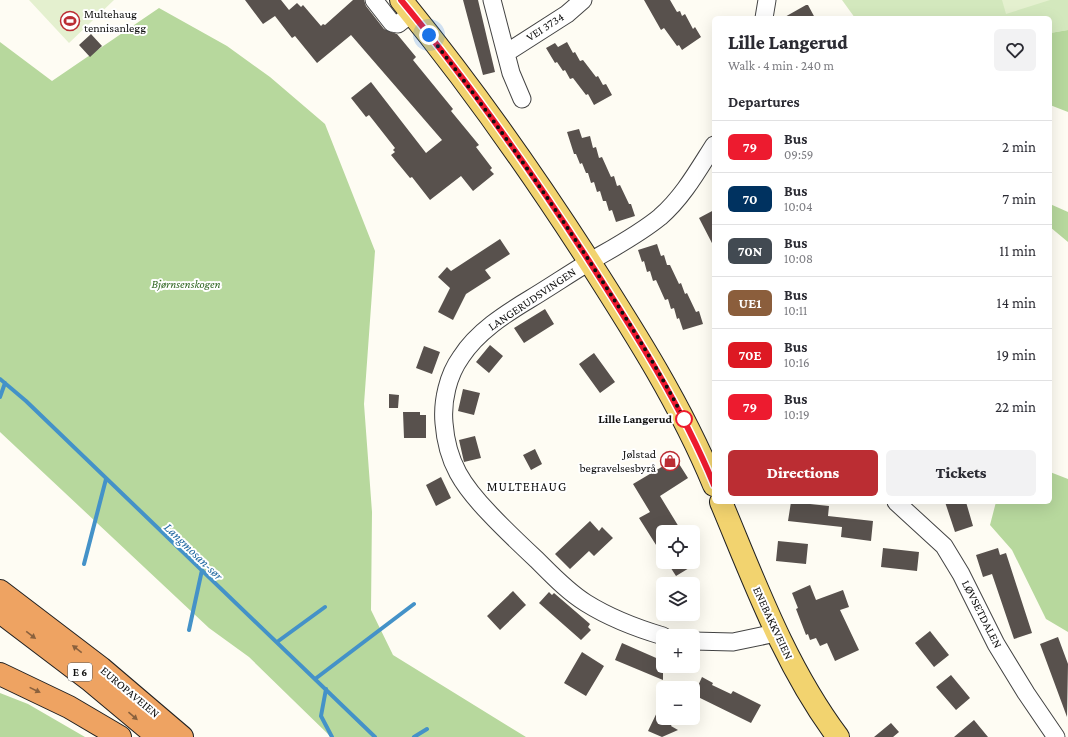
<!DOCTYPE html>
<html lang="en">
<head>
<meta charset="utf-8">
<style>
	body { margin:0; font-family:"Crimson Pro",serif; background:#f2f2f3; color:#2b2b33; height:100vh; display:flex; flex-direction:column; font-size:15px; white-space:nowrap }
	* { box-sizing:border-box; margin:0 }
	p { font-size:13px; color:#7c7c81 }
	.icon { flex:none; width:22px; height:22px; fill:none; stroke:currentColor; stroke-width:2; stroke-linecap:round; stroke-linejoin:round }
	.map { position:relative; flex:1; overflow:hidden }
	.side { position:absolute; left:712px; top:16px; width:340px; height:488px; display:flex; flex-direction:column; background:#fff; border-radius:6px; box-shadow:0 4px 16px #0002 }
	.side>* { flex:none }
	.badge { padding:0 8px; border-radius:6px; font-size:14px; line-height:26px }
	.controls { position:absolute; left:656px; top:525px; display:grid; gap:8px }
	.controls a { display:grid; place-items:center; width:44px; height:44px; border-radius:6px; background:#fff; box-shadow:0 4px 16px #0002; font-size:20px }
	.you { position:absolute; width:20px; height:20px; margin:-10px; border:3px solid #fff; border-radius:50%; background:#1a73e8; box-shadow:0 0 0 6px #1a73e833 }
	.map>.badge { position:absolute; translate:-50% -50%; box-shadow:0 0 0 2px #fff }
	h2 { padding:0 16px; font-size:15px; line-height:36px }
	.round { display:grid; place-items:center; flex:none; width:42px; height:42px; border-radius:6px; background:#f2f2f3 }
	.headline { display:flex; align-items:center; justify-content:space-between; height:68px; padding:0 16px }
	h1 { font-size:19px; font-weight:800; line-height:30px }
	.action { display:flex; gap:8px; margin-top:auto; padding:8px 16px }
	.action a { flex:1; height:46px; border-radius:6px; background:#bb2d33; color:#fff; font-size:16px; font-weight:800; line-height:46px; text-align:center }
	.action a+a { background:#f2f2f3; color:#2b2b33 }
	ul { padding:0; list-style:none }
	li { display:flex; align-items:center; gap:12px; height:52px; padding:0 16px; border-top:1px solid #e1e1e2 }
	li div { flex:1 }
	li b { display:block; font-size:15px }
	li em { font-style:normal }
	li .badge { min-width:44px; font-weight:700; text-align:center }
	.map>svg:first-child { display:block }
</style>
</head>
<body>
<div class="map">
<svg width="1068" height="737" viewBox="0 0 1068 737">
	<rect width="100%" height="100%" fill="#fefcf3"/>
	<path fill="#d3e8bd" d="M 842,0 L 1068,0 L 1068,30 L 1050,33 L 1050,18 L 855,18 Z"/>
	<path fill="#b7d89d" d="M 159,8 L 227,46 L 270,77 L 325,124 L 375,251 L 364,404 L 372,512 L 371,610 L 393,655 L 526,737 L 331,737 L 249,657 L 209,628 L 0,432 L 0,42 L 52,81 Z
		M 1068,30 L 1068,112 L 1050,105 L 1050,33 Z
		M 1050,204 L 1068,212 L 1068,242 L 1050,227 Z
		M 1050,472 L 1068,479 L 1068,632 L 1046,619 L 1012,550 L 990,525 L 996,502 L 1050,502 Z
		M 0,693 L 28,704 L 85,737 L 0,737 Z"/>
	<path fill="#e4f0cf" d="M 29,0 L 114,0 L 69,43 Z
		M 1002,0 L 1050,0 L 1006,14 Z"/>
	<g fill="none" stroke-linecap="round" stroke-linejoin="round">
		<path stroke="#4492c8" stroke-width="4" d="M 0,379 L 26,401 L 375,737
			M 0,397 L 5,383
			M 84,564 L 106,479
			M 189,630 L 202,570
			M 277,642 L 325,607
			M 315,679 L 414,604
			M 326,689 L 321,716 L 332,737
			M 414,737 L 427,729"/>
	</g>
	<path fill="#58514d" d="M 245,0 L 281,0 L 289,10 L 297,3 L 301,7 L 303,5 L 321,26 L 323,24 L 325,25 L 353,0 L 364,0 L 366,6 L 384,29 L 397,34 L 416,57 L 413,60 L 453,109 L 451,111 L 479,145 L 476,147 L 492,168 L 490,170 L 494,174 L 473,191 L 461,176 L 430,200 L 412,177 L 410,178 L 391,155 L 395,152 L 393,150 L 395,148 L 373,120 L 369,115 L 366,117 L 351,98 L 371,82 L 426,153 L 442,140 L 351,35 L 317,63 L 295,36 L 292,38 L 275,16 L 263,24 Z
		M 463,0 L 478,0 L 495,72 L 483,75 Z
		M 644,0 L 670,0 L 677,12 L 680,11 L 682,16 L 685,14 L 693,29 L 695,27 L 701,37 L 682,50 L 679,45 L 677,46 L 664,28 L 661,30 Z
		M 806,5 L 808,5 L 815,18 L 783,18 Z
		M 91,34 L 102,46 L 90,57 L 79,45 Z
		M 567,42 L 573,53 L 575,52 L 580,61 L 583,60 L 596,77 L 598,76 L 603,85 L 606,84 L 612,95 L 594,105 L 588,94 L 586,95 L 573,78 L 570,79 L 565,70 L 563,71 L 557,62 L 555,63 L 546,48 L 555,43 L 558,47 Z
		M 579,129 L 582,138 L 590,136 L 593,148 L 596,147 L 599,158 L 602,157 L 611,177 L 614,176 L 617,186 L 620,185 L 629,204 L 631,204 L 635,216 L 616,222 L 612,210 L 609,211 L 606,201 L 603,201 L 600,191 L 597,192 L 594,182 L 591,183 L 588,173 L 586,173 L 582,163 L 580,164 L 576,154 L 574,154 L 567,132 Z
		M 714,210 L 714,247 L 699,218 Z
		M 500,239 L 510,254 L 485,270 L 491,278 L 466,294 L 453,320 L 438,312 L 450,288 L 438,277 L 447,267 L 451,271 Z
		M 657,244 L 661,256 L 664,255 L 667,265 L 670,265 L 679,284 L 681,283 L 685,294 L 687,293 L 696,312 L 699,311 L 703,324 L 683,330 L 679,318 L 677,319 L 674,308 L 671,309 L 668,299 L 665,300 L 656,280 L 653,281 L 650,271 L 647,272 L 644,261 L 642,262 L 638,250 Z
		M 545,309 L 554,324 L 524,343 L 514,328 Z
		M 490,345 L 503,356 L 489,373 L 476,362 Z
		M 424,346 L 440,352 L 432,374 L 416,368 Z
		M 594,353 L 615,382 L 600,393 L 579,364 Z
		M 463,389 L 480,393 L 474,415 L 458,411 Z
		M 389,394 L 399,395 L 398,408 L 389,408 Z
		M 403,412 L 420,412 L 420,415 L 426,415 L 426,438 L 404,438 Z
		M 475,436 L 481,458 L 464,462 L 459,440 Z
		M 535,449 L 542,464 L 531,470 L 523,455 Z
		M 674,456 L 688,478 L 660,496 L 682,532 L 663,532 L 663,556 L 639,518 L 650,512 L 633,484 L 665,465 L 663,462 Z
		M 441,477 L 451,498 L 436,506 L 426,485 Z
		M 791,502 L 829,506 L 828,516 L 873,521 L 871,541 L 841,537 L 842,527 L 788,521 Z
		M 945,502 L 966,502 L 973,526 L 955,532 Z
		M 590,521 L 599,531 L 602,527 L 613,538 L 594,556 L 589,551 L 570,569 L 555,554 Z
		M 778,541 L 808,544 L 806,564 L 776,561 Z
		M 883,548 L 919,552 L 917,571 L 881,567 Z
		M 998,548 L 1000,555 L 1006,553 L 1032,633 L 1014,639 L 992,574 L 983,577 L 976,555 Z
		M 667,562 L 699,562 L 676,576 Z
		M 810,585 L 816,600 L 843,590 L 849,607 L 840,610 L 859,650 L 835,661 L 827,643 L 820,646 L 816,638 L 810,640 L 808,634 L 806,635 L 796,609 L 798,608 L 792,593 Z
		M 513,591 L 526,605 L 500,630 L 487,616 Z
		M 549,592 L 552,595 L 554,593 L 590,624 L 588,627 L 591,630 L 581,640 L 539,603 Z
		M 930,631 L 949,655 L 934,667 L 915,643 Z
		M 1058,637 L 1068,664 L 1067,717 L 1040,644 Z
		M 622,643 L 663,661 L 663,680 L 615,660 Z
		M 582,652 L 604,666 L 586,696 L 564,683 Z
		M 951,675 L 970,698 L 956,710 L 936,687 Z
		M 702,677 L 713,683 L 712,685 L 731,694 L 733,691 L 761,705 L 751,723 L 696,696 L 700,689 L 697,688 Z
		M 663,700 L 663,718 L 675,718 L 671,726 L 678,730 L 662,737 L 648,731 Z
		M 974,720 L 988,737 L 954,737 Z
		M 891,723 L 899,732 L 893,737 L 874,737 Z"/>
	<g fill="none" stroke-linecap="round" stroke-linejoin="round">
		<defs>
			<path id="minor" d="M 374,0 L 392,23 L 398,24 L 412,13
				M 492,0 L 511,73 L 522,99
				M 764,18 L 767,0
				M 506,53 L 567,14 L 583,0
				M 896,502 L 944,546 L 961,574 L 996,644 L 1026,693 L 1056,737
				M 663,636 C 636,628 610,618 586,603 C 568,592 552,575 537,560 C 521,545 505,530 490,514 C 463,486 447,463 444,423 C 442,401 448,375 461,357 C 477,332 505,314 530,299 C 550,287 569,274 589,262 C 613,248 638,235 660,217 C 683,197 698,170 714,145
				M 693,641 L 733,642 L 776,633"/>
			<path id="major" d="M 401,0 C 469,83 531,171 589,261 C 635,333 681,405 714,485
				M 721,502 C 755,583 785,666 838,737"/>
			<path id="highway" d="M 0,591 L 101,668 L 182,737
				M 0,612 L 91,681 L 158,737
				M 0,674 L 69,707 L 120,737"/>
		</defs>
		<use href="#minor" stroke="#434343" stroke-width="19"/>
		<use href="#major" stroke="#212121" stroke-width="24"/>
		<use href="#highway" stroke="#212121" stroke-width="24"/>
		<use href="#minor" stroke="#fff" stroke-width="17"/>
		<use href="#major" stroke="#f2d36f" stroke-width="22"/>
		<use href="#highway" stroke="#eea362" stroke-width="22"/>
	</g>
	<defs><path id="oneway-solid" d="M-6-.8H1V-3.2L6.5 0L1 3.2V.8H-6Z"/></defs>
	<g fill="#8a613d">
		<use href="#oneway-solid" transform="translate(31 635) rotate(37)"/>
		<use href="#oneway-solid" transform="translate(77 649) rotate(-142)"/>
		<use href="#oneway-solid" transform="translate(35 690) rotate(26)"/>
		<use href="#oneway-solid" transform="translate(133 716) rotate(41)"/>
	</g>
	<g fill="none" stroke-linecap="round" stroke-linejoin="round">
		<defs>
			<path id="line" d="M 401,0 C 469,82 531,171 589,261 C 635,333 681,405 714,485"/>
		</defs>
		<use href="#line" stroke="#fff" stroke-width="9"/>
		<use href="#line" stroke="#ed1b2f" stroke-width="6"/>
		<path stroke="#101010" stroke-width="4" stroke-dasharray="0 7.2" d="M 429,35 C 486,108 539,184 590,262 C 624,315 658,367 686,423 L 684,419"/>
	</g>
	<defs>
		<symbol id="stadium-ring" viewBox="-11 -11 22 22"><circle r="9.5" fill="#fff" stroke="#bb2d33" stroke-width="1.5"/><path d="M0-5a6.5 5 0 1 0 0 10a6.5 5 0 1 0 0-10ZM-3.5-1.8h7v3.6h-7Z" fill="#bb2d33"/></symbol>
		<symbol id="shop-ring" viewBox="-11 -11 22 22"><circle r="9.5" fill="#fff" stroke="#bb2d33" stroke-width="1.5"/><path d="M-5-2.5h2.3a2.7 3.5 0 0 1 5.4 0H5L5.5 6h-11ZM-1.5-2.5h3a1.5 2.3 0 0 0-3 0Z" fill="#bb2d33"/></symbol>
	</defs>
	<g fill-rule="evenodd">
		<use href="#stadium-ring" x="59" y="10" width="22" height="22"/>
		<use href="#shop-ring" x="659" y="450" width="22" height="22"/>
	</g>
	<circle fill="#fff" stroke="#ed1b2f" stroke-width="2" cx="684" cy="419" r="8"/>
	<g text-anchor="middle" stroke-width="4" stroke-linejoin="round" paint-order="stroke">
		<rect fill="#fff" stroke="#585858" stroke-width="1" x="68" y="663" width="24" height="18" rx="3"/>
		<g font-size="11" font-weight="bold" fill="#101010">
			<text x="80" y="676">E 6</text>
		</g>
		<g font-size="12" fill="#101010" stroke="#fff" text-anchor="start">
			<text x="84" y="18">Multehaug<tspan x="84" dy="14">tennisanlegg</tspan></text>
			<text x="656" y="458" text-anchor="end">Jølstad<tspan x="656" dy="14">begravelsesbyrå</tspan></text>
		</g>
		<g font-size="12" fill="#101010" stroke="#fff">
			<text transform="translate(545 27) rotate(-33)" y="4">VEI 3734</text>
			<text transform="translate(532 299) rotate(-34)" y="4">LANGERUDSVINGEN</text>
			<text transform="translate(982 614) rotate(63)" y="4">LØVSETDALEN</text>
			<text transform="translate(773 623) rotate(65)" y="4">ENEBAKKVEIEN</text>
			<text transform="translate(130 692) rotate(40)" y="4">EUROPAVEIEN</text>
		</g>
		<g font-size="12" font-style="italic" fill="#306622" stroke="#fff">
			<text x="186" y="288">Bjørnsenskogen</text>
		</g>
		<g font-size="12" font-weight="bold" fill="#101010" stroke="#fff" text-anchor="end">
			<text x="672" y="423">Lille Langerud</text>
		</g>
		<g font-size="13" letter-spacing="1" fill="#101010" stroke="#fff">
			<text x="527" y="491">MULTEHAUG</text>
		</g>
		<g font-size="13" font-style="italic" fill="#1d659e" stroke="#fff">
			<text transform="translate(194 551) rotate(44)" y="5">Langmosan-sør</text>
		</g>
	</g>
</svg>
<div class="controls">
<a><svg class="icon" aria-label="locate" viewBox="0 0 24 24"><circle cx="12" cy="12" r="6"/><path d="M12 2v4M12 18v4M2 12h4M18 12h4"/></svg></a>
<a><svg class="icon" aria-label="layers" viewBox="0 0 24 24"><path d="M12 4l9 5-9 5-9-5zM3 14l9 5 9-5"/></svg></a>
<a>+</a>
<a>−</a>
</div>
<div class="you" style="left:429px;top:35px"></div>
<section class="side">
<div class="headline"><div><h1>Lille Langerud</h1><p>Walk · 4 min · 240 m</p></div><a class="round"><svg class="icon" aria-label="heart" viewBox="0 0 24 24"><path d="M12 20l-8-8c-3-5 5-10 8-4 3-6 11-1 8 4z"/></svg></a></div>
<h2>Departures</h2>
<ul>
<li><span class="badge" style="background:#ed1b2f;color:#fff">79</span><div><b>Bus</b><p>09:59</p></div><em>2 min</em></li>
<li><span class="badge" style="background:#003260;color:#fff">70</span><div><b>Bus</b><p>10:04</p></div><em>7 min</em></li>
<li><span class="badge" style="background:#424a52;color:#fff">70N</span><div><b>Bus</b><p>10:08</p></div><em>11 min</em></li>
<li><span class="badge" style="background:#8b5e3c;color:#fff">UE1</span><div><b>Bus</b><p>10:11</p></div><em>14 min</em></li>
<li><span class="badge" style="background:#dd1923;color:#fff">70E</span><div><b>Bus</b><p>10:16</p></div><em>19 min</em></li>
<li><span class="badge" style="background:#ed1b2f;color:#fff">79</span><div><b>Bus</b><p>10:19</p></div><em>22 min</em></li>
</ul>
<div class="action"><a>Directions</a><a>Tickets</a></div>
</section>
</div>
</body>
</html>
